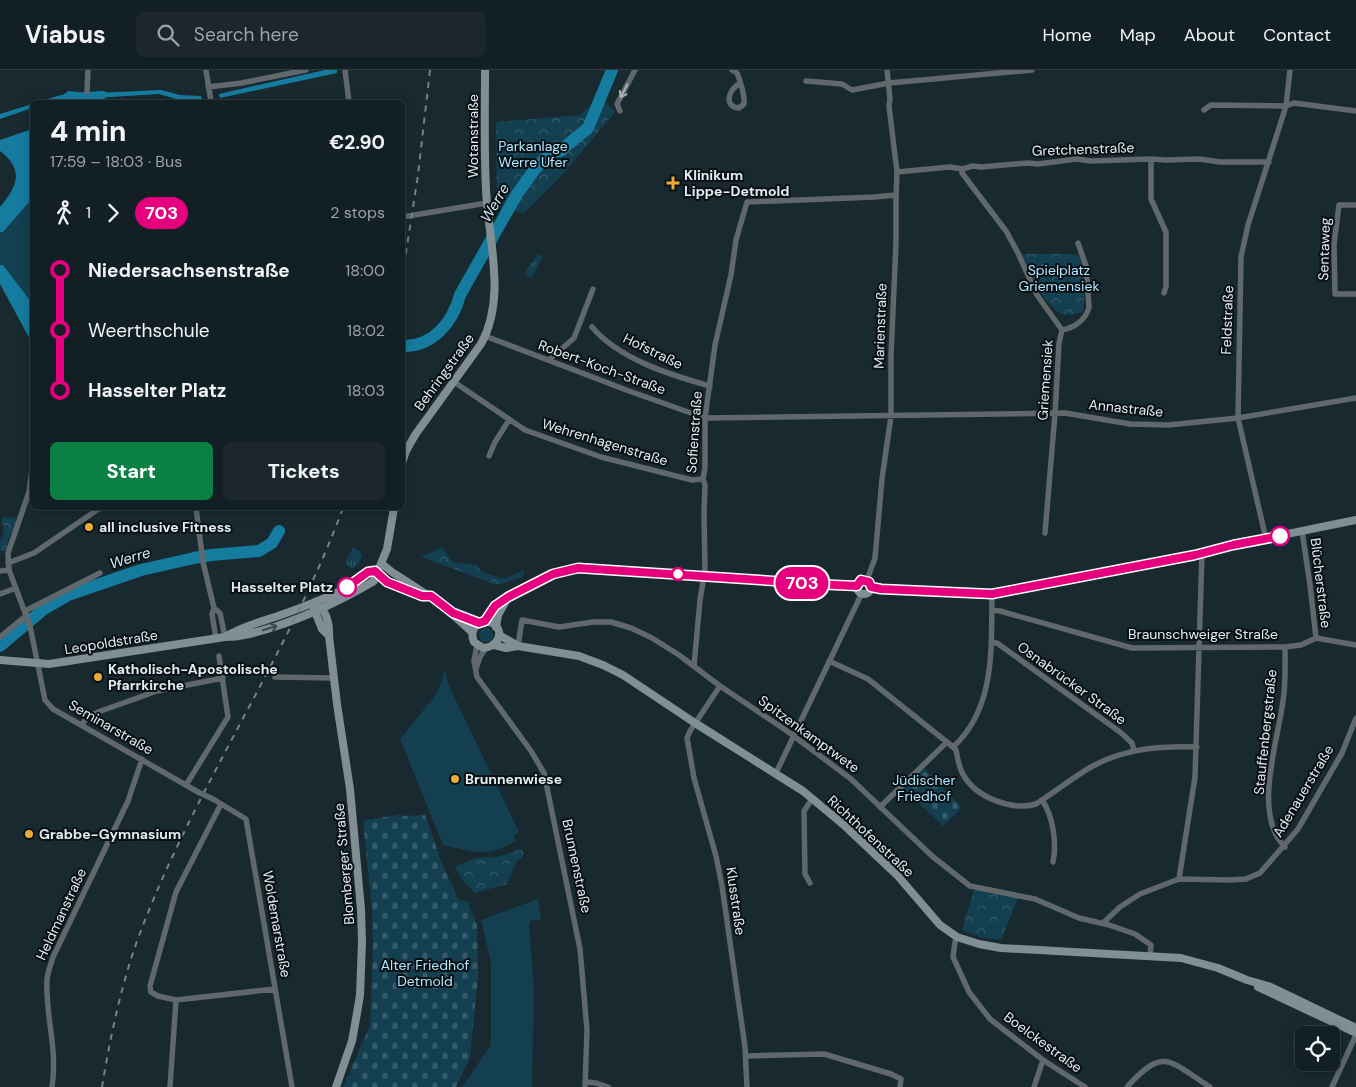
<!DOCTYPE html>
<html lang="en">
<head>
<meta charset="utf-8">
<style>
	body { margin:0; font-family:"DM Sans",sans-serif; background:#1b272c; color:#f1f3f6; height:100vh; display:flex; flex-direction:column; font-size:19px; white-space:nowrap }
	* { box-sizing:border-box; margin:0 }
	p { font-size:16px; color:#9ca2a6 }
	.icon { flex:none; width:28px; height:28px; fill:none; stroke:currentColor; stroke-width:2; stroke-linecap:round; stroke-linejoin:round }
	.map { position:relative; flex:1; overflow:hidden }
	.details { position:absolute; left:30px; top:30px; width:375px; height:410px; display:flex; flex-direction:column; background:#121f24; border-radius:8px; box-shadow:0 2px 12px #0003,0 0 0 1px #313d41 }
	.details>* { flex:none }
	.badge { padding:0 10px; border-radius:16px; font-size:18px; line-height:32px }
	.tools { position:absolute; left:1295px; top:956px; display:grid; gap:10px }
	.tools a { display:grid; place-items:center; width:45px; height:45px; border-radius:8px; background:#121f24; box-shadow:0 2px 12px #0003,0 0 0 1px #313d41; font-size:25px }
	.map>.badge { position:absolute; translate:-50% -50%; box-shadow:0 0 0 2px #fff }
	.legs { display:flex; align-items:center; gap:8px; height:55px; padding:0 20px; font-size:16px }
	.legs p { margin-inline-start:auto }
	.headline { display:flex; align-items:center; justify-content:space-between; height:85px; padding:0 20px }
	h1 { font-size:28px; font-weight:800; line-height:38px }
	.primary-button { display:flex; gap:10px; margin-top:auto; padding:10px 20px }
	.primary-button a { flex:1; height:58px; border-radius:8px; background:#0b8043; color:#fff; font-size:20px; font-weight:800; line-height:58px; text-align:center }
	.primary-button a+a { background:#1b272c; color:#f1f3f6 }
	ul { padding:0 20px; list-style:none }
	li { display:flex; align-items:center; gap:18px; height:60px; font-size:19px }
	li i { display:grid; place-items:center; width:8px; height:100%; margin:0 6px; background:currentColor }
	li i::after { content:''; width:12px; height:12px; margin:-6px; border:4px solid; border-radius:50%; background:#121f24 }
	li p { margin-inline-start:auto }
	li:first-child i { background:linear-gradient(#0000 50%,currentColor 0) }
	li:last-child i { background:linear-gradient(currentColor 50%,#0000 0) }
	header { display:flex; align-items:center; gap:30px; box-sizing:border-box; height:70px; padding:0 25px; background:#121f24; border-bottom:1px solid #313d41 }
	header strong { font-size:24px }
	nav { display:flex; gap:28px; margin-inline-start:auto; font-size:18px }
	.search { width:350px; height:45px; background:#1b272c; display:flex; align-items:center; gap:12px; box-sizing:border-box; padding:0 18px; border-radius:8px; color:#9ca2a6; font-size:19px }
	.map>svg:first-child { display:block }
</style>
</head>
<body>
<header>
<strong>Viabus</strong>
<div class="search"><svg class="icon" aria-label="search" viewBox="0 0 24 24"><circle cx="10" cy="10" r="6"/><path d="M15 15l6 6"/></svg>Search here</div>
<nav><a>Home</a><a>Map</a><a>About</a><a>Contact</a></nav>
</header>
<div class="map">
<svg width="1356" height="1017" viewBox="0 0 1356 1017">
	<defs>
		<pattern id="grass-tufts" width="24" height="20" patternUnits="userSpaceOnUse" patternTransform="scale(1.25)"><rect width="24" height="20" fill="#133f51"/><path d="M3 7l-1-3M5 7V3M7 7l1-3M15 17l-1-3M17 17v-4M19 17l1-3" fill="none" stroke="#355b6a"/></pattern>
		<pattern id="forest-crowns" width="20" height="18" patternUnits="userSpaceOnUse" patternTransform="scale(1.25)"><rect width="20" height="18" fill="#133f51"/><path d="M2 6a3 3 0 1 1 6 0M12 15a3 3 0 1 1 6 0" fill="none" stroke="#355b6a"/></pattern>
		<pattern id="cemetery-stones" width="16" height="16" patternUnits="userSpaceOnUse" patternTransform="scale(1.25)"><rect width="16" height="16" fill="#133f51"/><path d="M2 7V4a2 2 0 0 1 4 0v3zM10 15v-3a2 2 0 0 1 4 0v3z" fill="#355b6a"/></pattern>
	</defs>
	<rect width="100%" height="100%" fill="#182930"/>
	<path fill="url(#grass-tufts)" d="M 538,184 L 543,187 L 531,209 L 524,203 Z
		M 353,477 L 360,482 L 362,487 L 359,493 L 352,499 L 345,493 Z
		M479 565a7 7 0 1 1 14 0a7 7 0 1 1-14 0Z"/>
	<path fill="url(#forest-crowns)" d="M 600,27 L 615,42 L 566,101 L 524,143 L 497,138 L 496,52 L 580,45 Z
		M 1022,184 L 1072,184 C 1074,185 1077,185 1079,187 C 1086,195 1085,232 1083,242 C 1076,244 1067,247 1060,243 C 1041,232 1031,203 1022,184 Z
		M 2,447 L 15,448 L 17,452 L 8,470 L 6,481 L 0,481 L 0,469 L 2,469 L 4,456 L 2,453 Z
		M 442,477 L 453,492 L 477,495 L 482,502 L 504,509 L 524,500 L 523,507 L 497,515 L 421,487 Z
		M 518,780 L 522,780 L 524,784 L 522,788 L 517,791 L 507,814 L 475,823 L 463,811 L 455,797 L 475,788 L 498,787 Z
		M 974,820 L 997,821 L 1019,826 L 1001,870 L 980,867 L 962,860 Z
		M 1299,959 L 1311,965 L 1304,965 L 1304,983 L 1293,979 L 1293,970 Z
		M 1331,975 L 1340,980 L 1333,994 L 1328,993 L 1331,992 Z"/>
	<path fill="url(#cemetery-stones)" d="M 924,698 L 962,738 L 943,756 L 903,718 Z
		M 401,744 L 402,746 L 425,745 L 443,796 L 459,830 L 467,831 L 477,855 L 478,906 L 470,988 L 456,1017 L 343,1017 L 349,1004 L 357,1007 L 349,1003 L 370,956 L 373,875 L 372,840 L 363,751 Z"/>
	<path fill="#133f51" d="M 32,129 L 32,233 L 3,196 L 0,195 L 0,162 L 3,162 Z
		M 445,600 L 449,616 L 519,762 L 514,765 L 516,771 C 485,788 476,782 443,775 L 400,669 L 437,623 Z
		M 538,829 L 541,850 L 532,850 L 529,854 L 534,919 L 532,1017 L 462,1017 L 491,975 L 491,892 L 481,850 Z"/>
	<path fill="#167c9f" d="M 325,0 L 337,0 L 337,3 L 220,28 L 219,24 Z
		M 161,20 L 180,25 L 201,26 L 202,30 L 176,29 L 159,24 L 95,28 L 95,23 Z
		M 68,21 L 78,22 L 77,27 L 52,32 L 36,32 L 65,24 Z
		M 32,34 L 32,38 L 0,49 L 0,44 Z
		M 32,59 L 32,129 L 3,162 L 0,162 L 0,137 C 17,117 25,100 0,81 L 0,70 Z
		M 0,195 L 3,195 L 32,233 L 32,273 L 0,214 Z"/>
	<g fill="none" stroke-linecap="round" stroke-linejoin="round">
		<path stroke="#167c9f" stroke-width="8" d="M 67,27 L 103,25"/>
		<path stroke="#167c9f" stroke-width="12" d="M 402,276 C 433,277 453,252 460,225 L 517,124 L 535,99 L 552,82 L 560,81 L 588,58 L 612,0
			M 0,576 L 44,539 L 68,525 L 141,500 L 194,488 L 211,485 L 259,481 L 272,473 L 279,461"/>
		<path stroke="#60686c" stroke-width="5.5" d="M 206,0 L 211,32
			M 345,0 L 349,32
			M 732,0 L 737,3 C 740,10 745,26 744,34 L 739,38 C 723,37 729,19 739,14
			M 806,11 L 842,14 L 852,20 L 889,13 L 1032,0
			M 208,17 L 242,13 L 306,0
			M 87,22 L 88,0
			M 1204,40 L 1211,35 L 1286,36 L 1294,33 L 1356,41
			M 620,41 L 617,34 L 635,0
			M 1151,89 L 1151,129 L 1166,162 L 1166,217 L 1164,223
			M 962,99 L 962,103 L 1006,161 L 1018,183 L 1037,225 L 1062,260
			M 897,102 L 950,97 L 962,99 L 973,96 L 981,97 L 1028,93 L 1038,94 L 1077,89 L 1091,91 L 1151,89 L 1167,90 L 1199,89 L 1220,92 L 1269,92
			M 1356,135 L 1339,135 L 1334,174 L 1335,224 L 1356,224
			M 402,147 L 487,133
			M 592,257 C 619,289 670,305 710,316
			M 1062,260 C 1074,258 1086,250 1089,237 L 1086,196 L 1078,173
			M 485,266 L 629,321 L 705,348 L 1065,343 L 1130,354 L 1168,355 L 1238,348 L 1356,328
			M 549,290 L 574,268 L 593,219
			M 454,312 L 525,360 L 601,387 L 692,410 L 703,409
			M 489,386 L 495,372 L 509,350
			M 32,399 L 29,422 L 8,483 L 9,500 L 30,556 L 45,630 L 53,639 L 198,722
			M 196,438 L 203,492 L 214,538 L 212,544 L 216,569
			M 1302,461 L 1310,515 L 1316,568
			M 1045,463 L 1055,344 L 1059,273 L 1062,260
			M 1266,469 L 1238,348 L 1241,187 L 1248,155 L 1286,36 L 1290,0
			M 8,493 L 34,483 L 100,438
			M 0,501 L 9,500
			M 867,510 L 875,488 L 882,409 L 891,346 L 891,286 L 896,173 L 896,125 L 897,102 L 889,36 L 890,29 L 887,0
			M 0,524 L 16,518
			M 214,538 L 220,543 L 225,567
			M 992,540 L 1000,541 L 1132,578 L 1285,577 L 1301,575 L 1316,568 L 1356,575
			M 25,541 L 100,503
			M 0,567 L 27,545
			M 991,573 L 997,573 L 1120,662 L 1132,673 L 1134,680
			M 477,575 L 474,591 L 477,607 L 531,681 L 544,703 L 580,879 L 587,960 L 585,1017
			M 518,576 L 522,550 L 559,557 L 593,552 L 611,552 L 631,558 L 652,568 L 679,585 L 720,616 L 787,661 L 851,709 L 932,786 L 970,816 L 1035,829 L 1079,848 L 1109,855 L 1135,864 L 1151,875 L 1150,885
			M 829,591 L 868,609 L 953,677 L 956,680 C 958,689 959,699 964,706 C 977,728 1013,741 1036,734 C 1055,722 1072,708 1091,697 C 1125,678 1160,676 1197,677
			M 694,596 L 700,530 L 705,499 L 704,444 L 705,415 L 703,409 L 705,398 L 705,348 L 715,275 L 731,205 L 736,170 L 747,132 L 874,127 L 896,125
			M 476,599 L 480,587 L 486,578
			M 275,607 L 333,608
			M 720,616 L 690,661 L 687,668 L 694,708 L 716,786 L 722,816 L 745,977 L 747,1017
			M 81,655 L 86,649 L 98,642 L 157,621 L 223,608
			M 953,677 C 996,638 991,577 992,525
			M 776,703 L 862,523
			M 186,715 L 228,647 L 219,586
			M 213,729 L 246,749 L 292,1017
			M 1042,730 C 1053,745 1057,774 1053,792
			M 221,734 L 176,822 L 150,916 L 151,922 L 158,926 L 176,930 L 275,919
			M 880,737 L 947,672
			M 1285,777 C 1252,745 1278,671 1283,631 C 1286,613 1285,595 1285,577
			M 1179,809 L 1195,707 L 1202,483
			M 810,813 L 805,804 L 804,741 L 812,729
			M 1103,853 L 1120,837 L 1140,824 L 1179,809 L 1230,810 L 1246,809 L 1260,803 L 1298,759 L 1342,683 L 1356,648
			M 957,867 L 955,872 L 953,887 L 969,922 L 990,949 L 1043,990 L 1085,1017
			M 746,986 L 824,984 L 891,1004 L 901,1009 L 900,1017
			M 586,1012 L 596,1013 L 608,1017
			M 52,1017 C 58,978 45,945 47,909 C 48,901 51,894 53,887 L 128,731 L 142,689
			M 170,1017 L 176,930
			M 1034,1017 L 1043,990
			M 1127,1017 C 1164,976 1169,991 1210,1017
			M 1332,1017 L 1356,965"/>
		<path stroke="#818e94" stroke-width="8" d="M 402,393 L 406,381 L 415,365 L 481,274 C 507,227 488,170 486,119 C 484,80 485,40 485,0
			M 382,494 L 392,502 L 440,533 L 472,562
			M 380,496 L 387,479 L 394,438
			M 375,501 L 387,512 L 424,526
			M857 517a7 7 0 1 1 14 0a7 7 0 1 1-14 0Z
			M 871,517 L 992,525 L 1195,485 L 1233,475 L 1356,450
			M 315,532 C 326,539 330,554 329,566 L 337,634 L 350,719 L 361,839 L 362,872 L 360,925 L 357,943 L 352,971 L 336,1017
			M 314,539 L 322,559 L 329,566
			M 456,545 C 463,547 472,553 479,553 C 484,553 488,550 494,554 C 506,564 495,578 483,578 L 474,572 C 471,565 472,558 479,553
			M 485,551 C 488,546 491,539 496,535 C 511,522 558,500 577,498 L 764,511 L 857,516
			M 496,557 L 498,545 L 507,529
			M 499,565 L 518,576
			M 225,567 C 241,557 257,553 275,547 C 298,539 323,530 346,518 C 356,512 363,503 375,501
			M 494,575 L 506,578 L 518,576 L 579,586 L 603,595 L 623,605 L 695,653 L 803,721 L 845,756 L 897,805 L 940,855 L 957,867 L 979,874 L 1001,878 L 1181,888 L 1218,898 L 1247,910 L 1271,917 L 1356,958
			M 0,590 L 49,594 L 225,567 C 243,567 257,562 274,557 C 311,545 340,531 374,511 L 375,501
			M 1258,917 L 1356,963"/>
		<path stroke="#758389" stroke-width="2" stroke-dasharray="6 6" stroke-linecap="butt" d="M 402,208 L 418,105 L 430,0
			M 102,1017 C 110,969 120,920 136,874 C 191,722 287,589 343,438"/>
		<path stroke="#60686c" stroke-width="5.5" d="M 198,722 L 213,729"/>
	</g>
	<defs><path id="oneway-shaft" d="M-6 0H5M1.5-3L5.5 0L1.5 3" fill="none" stroke-width="1.6" stroke-linecap="round" stroke-linejoin="round" transform="scale(1.25)"/></defs>
	<use stroke="#a8b1b6" href="#oneway-shaft" transform="translate(624 21) rotate(117)"/>
	<use stroke="#3f494d" href="#oneway-shaft" transform="translate(270 558) rotate(-18)"/>
	<g fill="none" stroke-linecap="round" stroke-linejoin="round">
		<defs>
			<path id="line-1" d="M 347,517 L 368,502 L 375,501 L 387,512 L 422,526 L 431,526 L 453,543 L 479,553 L 485,551 L 495,536 L 508,527 L 553,504 L 578,498 L 835,515 L 857,516 L 861,510 L 869,512 L 871,517 L 881,519 L 992,524 L 1195,485 L 1233,475 L 1280,466"/>
		</defs>
		<use href="#line-1" stroke="#fff" stroke-width="11"/>
		<use href="#line-1" stroke="#e6007e" stroke-width="8"/>
	</g>
	<g fill="#eaaa38" stroke="#091013" stroke-width="2">
		<path d="M670.5 105.5h5v5h5v5h-5v5h-5v-5h-5v-5h5z"/>
		<circle cx="89" cy="457" r="5"/>
		<circle cx="98" cy="607" r="5"/>
		<circle cx="455" cy="709" r="5"/>
		<circle cx="29" cy="764" r="5"/>
	</g>
	<g fill="#fff" stroke="#e6007e" stroke-width="2.5">
		<circle cx="1280" cy="466" r="9"/>
		<circle cx="678" cy="504" r="6"/>
		<circle cx="347" cy="517" r="9"/>
	</g>
	<g text-anchor="middle" stroke-width="4" stroke-linejoin="round" paint-order="stroke">
		<g font-size="14" fill="#e2edf2" stroke="#091013">
			<text transform="translate(473 66) rotate(-90)" y="5">Wotanstraße</text>
			<text transform="translate(1083 79) rotate(-2)" y="5">Gretchenstraße</text>
			<text transform="translate(1324 179) rotate(-88)" y="5">Sentaweg</text>
			<text transform="translate(1227 250) rotate(-88)" y="5">Feldstraße</text>
			<text transform="translate(880 256) rotate(-88)" y="5">Marienstraße</text>
			<text transform="translate(653 281) rotate(26)" y="5">Hofstraße</text>
			<text transform="translate(602 297) rotate(20)" y="5">Robert-Koch-Straße</text>
			<text transform="translate(444 302) rotate(-54)" y="5">Behringstraße</text>
			<text transform="translate(1045 310) rotate(-86)" y="5">Griemensiek</text>
			<text transform="translate(1126 338) rotate(6)" y="5">Annastraße</text>
			<text transform="translate(694 362) rotate(-86)" y="5">Sofienstraße</text>
			<text transform="translate(605 372) rotate(17)" y="5">Wehrenhagenstraße</text>
			<text transform="translate(1321 513) rotate(83)" y="5">Blücherstraße</text>
			<text x="1203" y="569">Braunschweiger Straße</text>
			<text transform="translate(111 572) rotate(-9)" y="5">Leopoldstraße</text>
			<text transform="translate(1072 613) rotate(36)" y="5">Osnabrücker Straße</text>
			<text transform="translate(111 657) rotate(30)" y="5">Seminarstraße</text>
			<text transform="translate(1265 662) rotate(-84)" y="5">Stauffenbergstraße</text>
			<text transform="translate(809 664) rotate(36)" y="5">Spitzenkamptwete</text>
			<text transform="translate(1303 721) rotate(-59)" y="5">Adenauerstraße</text>
			<text transform="translate(871 766) rotate(43)" y="5">Richthofenstraße</text>
			<text transform="translate(344 794) rotate(-95)" y="5">Blomberger Straße</text>
			<text transform="translate(577 796) rotate(78)" y="5">Brunnenstraße</text>
			<text transform="translate(736 831) rotate(82)" y="5">Klusstraße</text>
			<text transform="translate(61 844) rotate(-65)" y="5">Heldmanstraße</text>
			<text transform="translate(277 854) rotate(80)" y="5">Woldemarstraße</text>
			<text transform="translate(1043 972) rotate(36)" y="5">Boelckestraße</text>
		</g>
		<g font-size="14" fill="#b2e6fe" stroke="#091013">
			<text x="533" y="81">Parkanlage<tspan x="533" dy="16">Werre Ufer</tspan></text>
			<text x="1059" y="205">Spielplatz<tspan x="1059" dy="16">Griemensiek</tspan></text>
			<text x="924" y="715">Jüdischer<tspan x="924" dy="16">Friedhof</tspan></text>
			<text x="425" y="900">Alter Friedhof<tspan x="425" dy="16">Detmold</tspan></text>
		</g>
		<g font-size="14" font-weight="bold" fill="#e2edf2" stroke="#091013" text-anchor="start">
			<text x="684" y="110">Klinikum<tspan x="684" dy="16">Lippe-Detmold</tspan></text>
			<text x="99" y="462">all inclusive Fitness</text>
			<text x="108" y="604">Katholisch-Apostolische<tspan x="108" dy="16">Pfarrkirche</tspan></text>
			<text x="465" y="714">Brunnenwiese</text>
			<text x="39" y="769">Grabbe-Gymnasium</text>
		</g>
		<g font-size="14" font-weight="bold" fill="#e2edf2" stroke="#091013" text-anchor="end">
			<text x="333" y="522">Hasselter Platz</text>
		</g>
		<g font-size="15" font-style="italic" fill="#cee8f3" stroke="#091013">
			<text transform="translate(495 133) rotate(-60)" y="5">Werre</text>
			<text transform="translate(130 488) rotate(-17)" y="5">Werre</text>
		</g>
	</g>
</svg>
<div class="tools">
<a><svg class="icon" aria-label="locate" viewBox="0 0 24 24"><circle cx="12" cy="12" r="6"/><path d="M12 2v4M12 18v4M2 12h4M18 12h4"/></svg></a>
</div>
<b class="badge" style="left:802px;top:513px;background:#e6007e;color:#fff">703</b>
<section class="details">
<div class="headline"><div><h1>4 min</h1><p>17:59 – 18:03 · Bus</p></div><b>€2.90</b></div>
<div class="legs"><svg class="icon" aria-label="walk" viewBox="0 0 24 24"><circle cx="13" cy="4" r="2"/><path d="M13 8l-2 6 4 7M11 14l-3 7M7 12l3-4h3l4 4"/></svg>1<svg class="icon" aria-label="forward" viewBox="0 0 24 24"><path d="M9 5l7 7-7 7"/></svg><b class="badge" style="background:#e6007e;color:#fff">703</b><p>2 stops</p></div>
<ul>
<li><i style="color:#e6007e"></i><b>Niedersachsenstraße</b><p>18:00</p></li>
<li><i style="color:#e6007e"></i><span>Weerthschule</span><p>18:02</p></li>
<li><i style="color:#e6007e"></i><b>Hasselter Platz</b><p>18:03</p></li>
</ul>
<div class="primary-button"><a>Start</a><a>Tickets</a></div>
</section>
</div>
</body>
</html>
